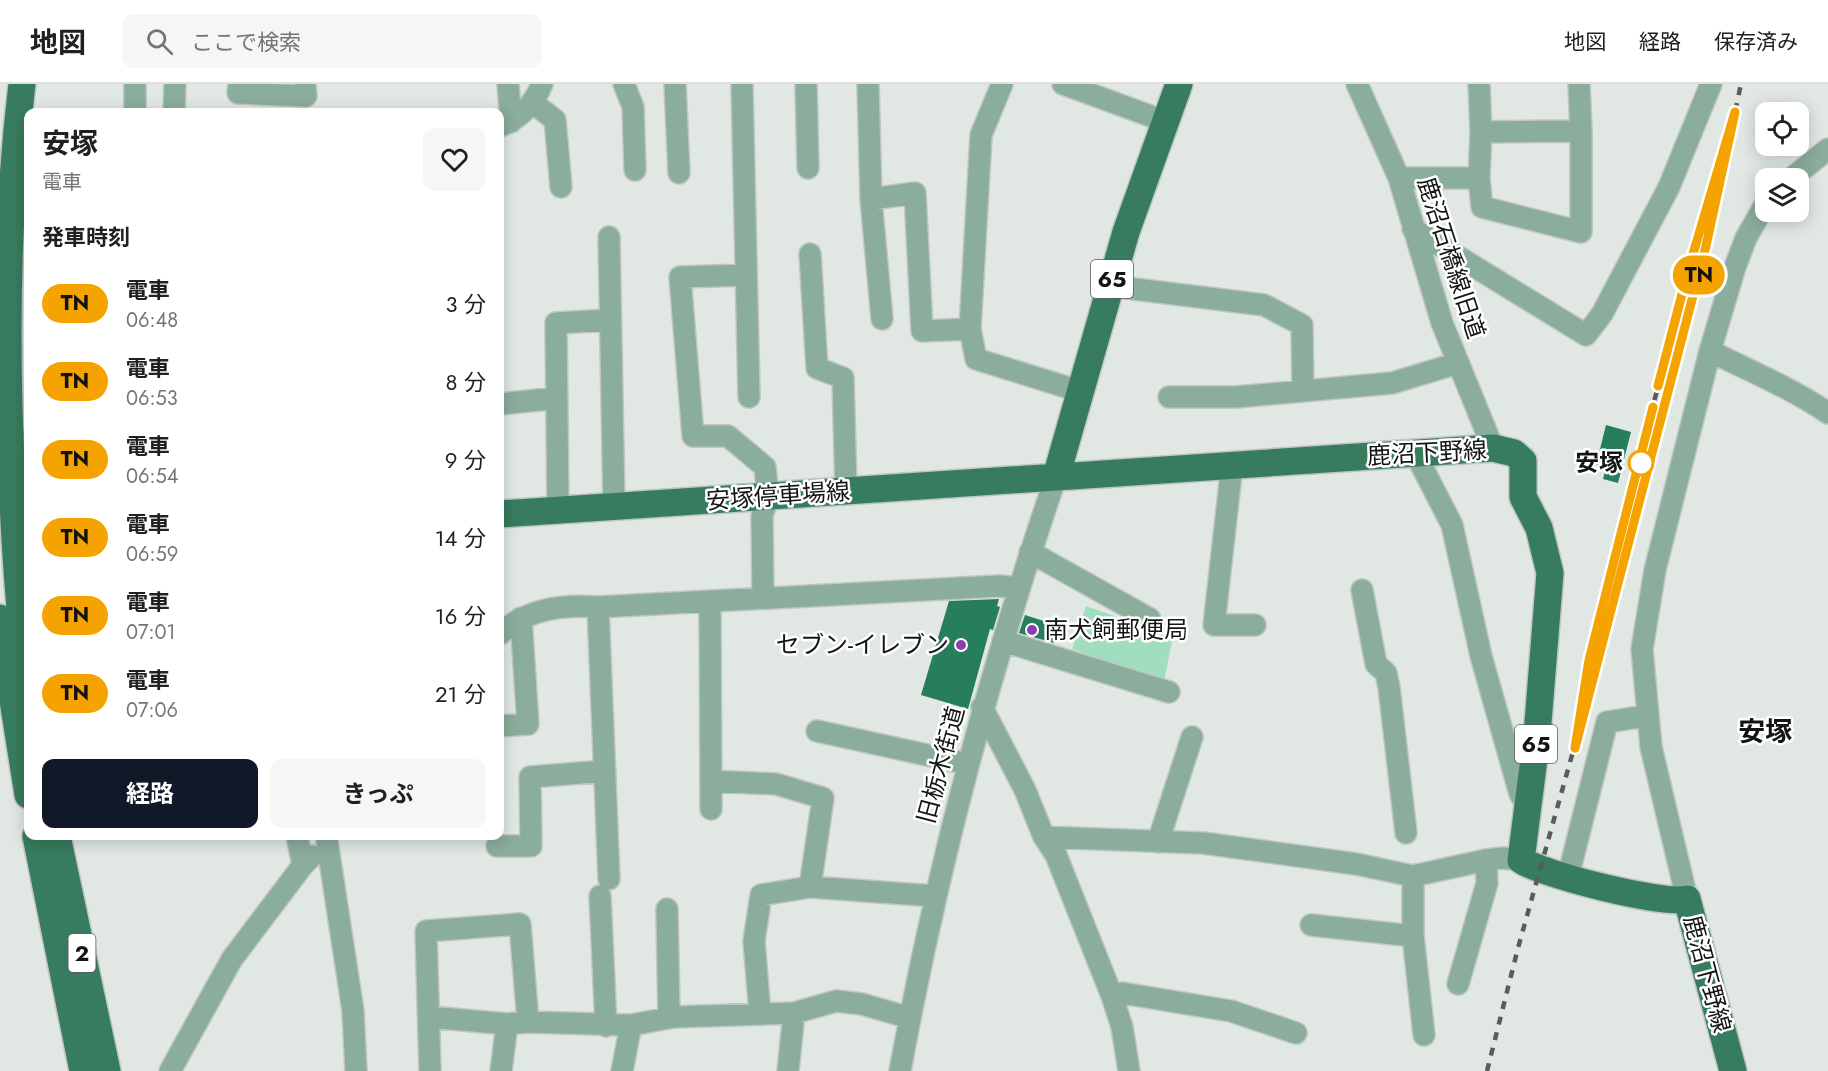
<!DOCTYPE html>
<html lang="ja">
<head>
<meta charset="utf-8">
<style>
	body { margin:0; font-family:Jost,"Noto Sans JP",sans-serif; background:#f6f6f6; color:#202124; height:100vh; display:flex; flex-direction:column; font-size:22px; white-space:nowrap }
	* { box-sizing:border-box; margin:0 }
	p { font-size:20px; color:#757577 }
	.icon { flex:none; width:33px; height:33px; fill:none; stroke:currentColor; stroke-width:2; stroke-linecap:round; stroke-linejoin:round }
	.map { position:relative; flex:1; overflow:hidden }
	.details { position:absolute; left:24px; top:24px; width:480px; height:732px; display:flex; flex-direction:column; background:#fff; border-radius:12px; box-shadow:0 3px 15px #0003 }
	.details>* { flex:none }
	.badge { padding:0 12px; border-radius:20px; font-size:21px; line-height:39px }
	.tools { position:absolute; left:1755px; top:18px; display:grid; gap:12px }
	.tools a { display:grid; place-items:center; width:54px; height:54px; border-radius:12px; background:#fff; box-shadow:0 3px 15px #0003; font-size:30px }
	.map>.badge { position:absolute; translate:-50% -50%; box-shadow:0 0 0 3px #fff }
	h2 { padding:0 18px; font-size:22px; line-height:54px }
	.round { display:grid; place-items:center; flex:none; width:63px; height:63px; border-radius:12px; background:#f6f6f6 }
	.overview { display:flex; align-items:center; justify-content:space-between; height:102px; padding:0 18px }
	h1 { font-size:28px; font-weight:700; line-height:45px }
	.cta { display:flex; gap:12px; margin-top:auto; padding:12px 18px }
	.cta a { flex:1; height:69px; border-radius:12px; background:#111827; color:#fff; font-size:24px; font-weight:700; line-height:69px; text-align:center }
	.cta a+a { background:#f6f6f6; color:#202124 }
	ul { padding:0; list-style:none }
	li { display:flex; align-items:center; gap:18px; height:78px; padding:0 18px }
	li div { flex:1 }
	li b { display:block; font-size:22px }
	li em { font-style:normal }
	li .badge { min-width:66px; font-weight:700; text-align:center }
	header { display:flex; align-items:center; gap:36px; box-sizing:border-box; height:84px; padding:0 30px; background:#fff; border-bottom:2px solid #e0e0e0 }
	header strong { font-size:28px }
	nav { display:flex; gap:33px; margin-inline-start:auto; font-size:21px }
	.search { width:420px; height:54px; background:#f6f6f6; display:flex; align-items:center; gap:15px; box-sizing:border-box; padding:0 21px; border-radius:12px; color:#757577; font-size:22px }
	.map>svg:first-child { display:block }
</style>
</head>
<body>
<header>
<strong>地図</strong>
<div class="search"><svg class="icon" aria-label="search" viewBox="0 0 24 24"><circle cx="10" cy="10" r="6"/><path d="M15 15l6 6"/></svg>ここで検索</div>
<nav><a>地図</a><a>経路</a><a>保存済み</a></nav>
</header>
<div class="map">
<svg width="1828" height="987" viewBox="0 0 1828 987">
	<rect width="100%" height="100%" fill="#e1e8e4"/>
	<path fill="#a0debf" d="M 1086,522 L 1173,553 L 1164,597 L 1072,565 Z"/>
	<path fill="#267e5b" d="M 1606,341 L 1631,348 L 1618,399 L 1603,395 L 1606,383 L 1596,381 Z
		M 999,515 L 997,522 L 1000,523 L 993,546 L 990,545 L 968,625 L 921,611 L 949,517 Z
		M 1025,531 L 1059,542 L 1054,559 L 1019,549 Z"/>
	<g fill="none" stroke-linecap="round" stroke-linejoin="round">
		<defs>
			<path id="minor" d="M 239,0 L 238,9 L 306,12 L 305,0
				M 508,0 L 511,38
				M 624,0 L 633,23 L 635,86
				M 675,0 L 679,89
				M 742,0 L 749,313
				M 806,0 L 808,84
				M 868,0 L 871,115 L 915,109 L 922,247 L 970,245 L 976,275 L 1079,307
				M 1063,0 L 1164,37
				M 1357,0 L 1399,94 L 1442,239 L 1493,364
				M 1479,0 L 1481,48
				M 1579,0 L 1581,47
				M 532,18 L 555,36 L 561,103
				M 135,28 L 135,0
				M 174,28 L 175,0
				M 500,42 C 520,34 534,21 542,0
				M 1399,94 L 1479,94 L 1482,123 L 1581,148 L 1581,47 L 1481,48 L 1479,94
				M 1792,94 L 1828,65
				M 871,115 L 882,235
				M 1413,145 L 1586,251 L 1602,230 L 1669,103 L 1711,0
				M 609,153 L 614,422
				M 810,170 L 817,284 L 843,294 L 846,407
				M 746,191 L 680,193 L 693,352 L 728,352 L 765,383 L 768,412 L 762,432 L 763,514
				M 1110,202 L 1264,221 L 1302,241 L 1303,307
				M 970,245 L 981,51 L 1002,0
				M 1710,267 C 1750,287 1791,304 1828,329
				M 1169,313 L 1236,313 L 1392,299 L 1458,279
				M 500,320 L 557,314
				M 1415,369 L 1452,441 L 1481,572 L 1520,710 L 1530,726
				M 2,380 L 28,356
				M 1232,381 L 1214,541 L 1255,541
				M 558,426 L 556,239 L 610,236
				M 1030,468 L 1150,535
				M 1362,506 L 1376,580 L 1386,589 L 1389,603 L 1406,749
				M 710,519 L 711,725
				M 598,523 L 609,795
				M 500,550 C 526,525 562,520 598,523 L 999,502 L 1019,504
				M 1003,557 L 1169,608
				M 982,623 L 1025,706 L 1044,753 L 1056,771 L 1112,912 L 1122,943 L 1129,987
				M 500,642 L 528,640 L 521,534
				M 817,647 L 968,680
				M 711,697 L 776,700 L 823,714 L 810,803
				M 297,752 L 303,781 L 312,772
				M 1044,753 L 1203,759 L 1356,780 L 1413,792 L 1486,776 L 1503,774 L 1521,776
				M 327,757 L 353,927 L 356,987
				M 1158,758 L 1192,653
				M 497,762 L 531,762 L 530,693 L 605,687
				M 1413,792 L 1413,852 L 1424,951
				M 1568,793 L 1607,638 L 1646,632
				M 600,812 L 606,942
				M 1687,815 L 1651,663 L 1642,565 L 1655,486 L 1710,267 L 1735,183 L 1746,154 L 1766,119
				M 667,825 L 669,934
				M 1311,841 L 1413,852
				M 1458,900 L 1487,799 L 1486,776
				M 1112,912 L 1122,909 L 1231,927 L 1296,949
				M 760,930 L 754,857 L 761,811 L 810,803 L 935,812
				M 430,933 L 507,940 L 528,938 L 631,941
				M 170,987 L 232,875 L 303,781
				M 430,987 L 426,847 L 520,840 L 528,938
				M 501,987 L 507,940
				M 622,987 L 631,941 L 674,933 L 794,929 L 836,917 L 862,920 L 910,934
				M 788,987 L 794,929
				M 900,987 C 937,785 989,587 1056,393"/>
			<path id="major" d="M 22,0 C 6,132 5,265 12,398 C 15,465 19,531 28,597
				M 1056,393 L 1126,148 L 1179,0
				M 500,430 L 1493,364 L 1514,369 L 1523,377 L 1523,413 L 1539,444 L 1550,489 L 1537,651 L 1521,776 C 1543,791 1663,821 1687,815 L 1733,987
				M 0,534 L 28,711
				M 36,752 L 83,987
				M 57,752 L 107,987"/>
		</defs>
		<use href="#minor" stroke="#c0c6c3" stroke-width="24"/>
		<use href="#major" stroke="#c0c6c3" stroke-width="30"/>
		<use href="#minor" stroke="#8bad9c" stroke-width="21"/>
		<use href="#major" stroke="#387c5f" stroke-width="27"/>
		<path stroke="#595c5a" stroke-width="4.5" stroke-dasharray="8 8" stroke-linecap="butt" d="M 1586,596 L 1658,302 L 1705,129
			M 1487,987 L 1518,864 L 1619,503 L 1706,162 L 1741,0"/>
	</g>
	<g fill="none" stroke-linecap="round" stroke-linejoin="round">
		<defs>
			<path id="line" d="M 1653,323 L 1589,576 L 1575,664 L 1706,162 L 1735,28 L 1688,187 L 1658,302"/>
		</defs>
		<use href="#line" stroke="#fff" stroke-width="14"/>
		<use href="#line" stroke="#f5a300" stroke-width="9"/>
	</g>
	<circle fill="#fff" stroke="#f5a300" stroke-width="3" cx="1641" cy="379" r="12"/>
	<g fill="#8a3eaf" stroke="#fff" stroke-width="2">
		<circle cx="1032" cy="546" r="6"/>
		<circle cx="961" cy="561" r="6"/>
	</g>
	<g text-anchor="middle" stroke-width="5" stroke-linejoin="round" paint-order="stroke">
		<g fill="#fff" stroke="#5a5b5a" stroke-width="1.5">
			<rect x="1091" y="176" width="42" height="38" rx="4.5"/>
			<rect x="1515" y="641" width="42" height="38" rx="4.5"/>
			<rect x="68.5" y="850" width="27" height="38" rx="4.5"/>
		</g>
		<g font-size="22" font-weight="bold" fill="#131514">
			<text x="1112" y="203">65</text>
			<text x="1536" y="668">65</text>
			<text x="82" y="877">2</text>
		</g>
		<g font-size="24" fill="#131514" stroke="#fff">
			<text transform="translate(1451 174) rotate(72)" y="8">鹿沼石橋線旧道</text>
			<text transform="translate(1427 369) rotate(-3)" y="8">鹿沼下野線</text>
			<text transform="translate(778 412) rotate(-4)" y="8">安塚停車場線</text>
			<text transform="translate(941 681) rotate(-75)" y="8">旧栃木街道</text>
			<text transform="translate(1707 890) rotate(75)" y="8">鹿沼下野線</text>
		</g>
		<g font-size="24" font-weight="bold" fill="#131514" stroke="#fff" text-anchor="end">
			<text x="1623" y="387">安塚</text>
		</g>
		<g font-size="24" fill="#131514" stroke="#fff" text-anchor="start">
			<text x="1044" y="554">南犬飼郵便局</text>
			<text x="949" y="569" text-anchor="end">セブン-イレブン</text>
		</g>
		<g font-size="27" font-weight="bold" fill="#131514" stroke="#fff">
			<text x="1765" y="657">安塚</text>
		</g>
	</g>
</svg>
<div class="tools">
<a><svg class="icon" aria-label="locate" viewBox="0 0 24 24"><circle cx="12" cy="12" r="6"/><path d="M12 2v4M12 18v4M2 12h4M18 12h4"/></svg></a>
<a><svg class="icon" aria-label="layers" viewBox="0 0 24 24"><path d="M12 4l9 5-9 5-9-5zM3 14l9 5 9-5"/></svg></a>
</div>
<b class="badge" style="left:1699px;top:191px;background:#f5a300;color:#111">TN</b>
<section class="details">
<div class="overview"><div><h1>安塚</h1><p>電車</p></div><a class="round"><svg class="icon" aria-label="heart" viewBox="0 0 24 24"><path d="M12 20l-8-8c-3-5 5-10 8-4 3-6 11-1 8 4z"/></svg></a></div>
<h2>発車時刻</h2>
<ul>
<li><span class="badge" style="background:#f5a300;color:#111">TN</span><div><b>電車</b><p>06:48</p></div><em>3 分</em></li>
<li><span class="badge" style="background:#f5a300;color:#111">TN</span><div><b>電車</b><p>06:53</p></div><em>8 分</em></li>
<li><span class="badge" style="background:#f5a300;color:#111">TN</span><div><b>電車</b><p>06:54</p></div><em>9 分</em></li>
<li><span class="badge" style="background:#f5a300;color:#111">TN</span><div><b>電車</b><p>06:59</p></div><em>14 分</em></li>
<li><span class="badge" style="background:#f5a300;color:#111">TN</span><div><b>電車</b><p>07:01</p></div><em>16 分</em></li>
<li><span class="badge" style="background:#f5a300;color:#111">TN</span><div><b>電車</b><p>07:06</p></div><em>21 分</em></li>
</ul>
<div class="cta"><a>経路</a><a>きっぷ</a></div>
</section>
</div>
</body>
</html>
